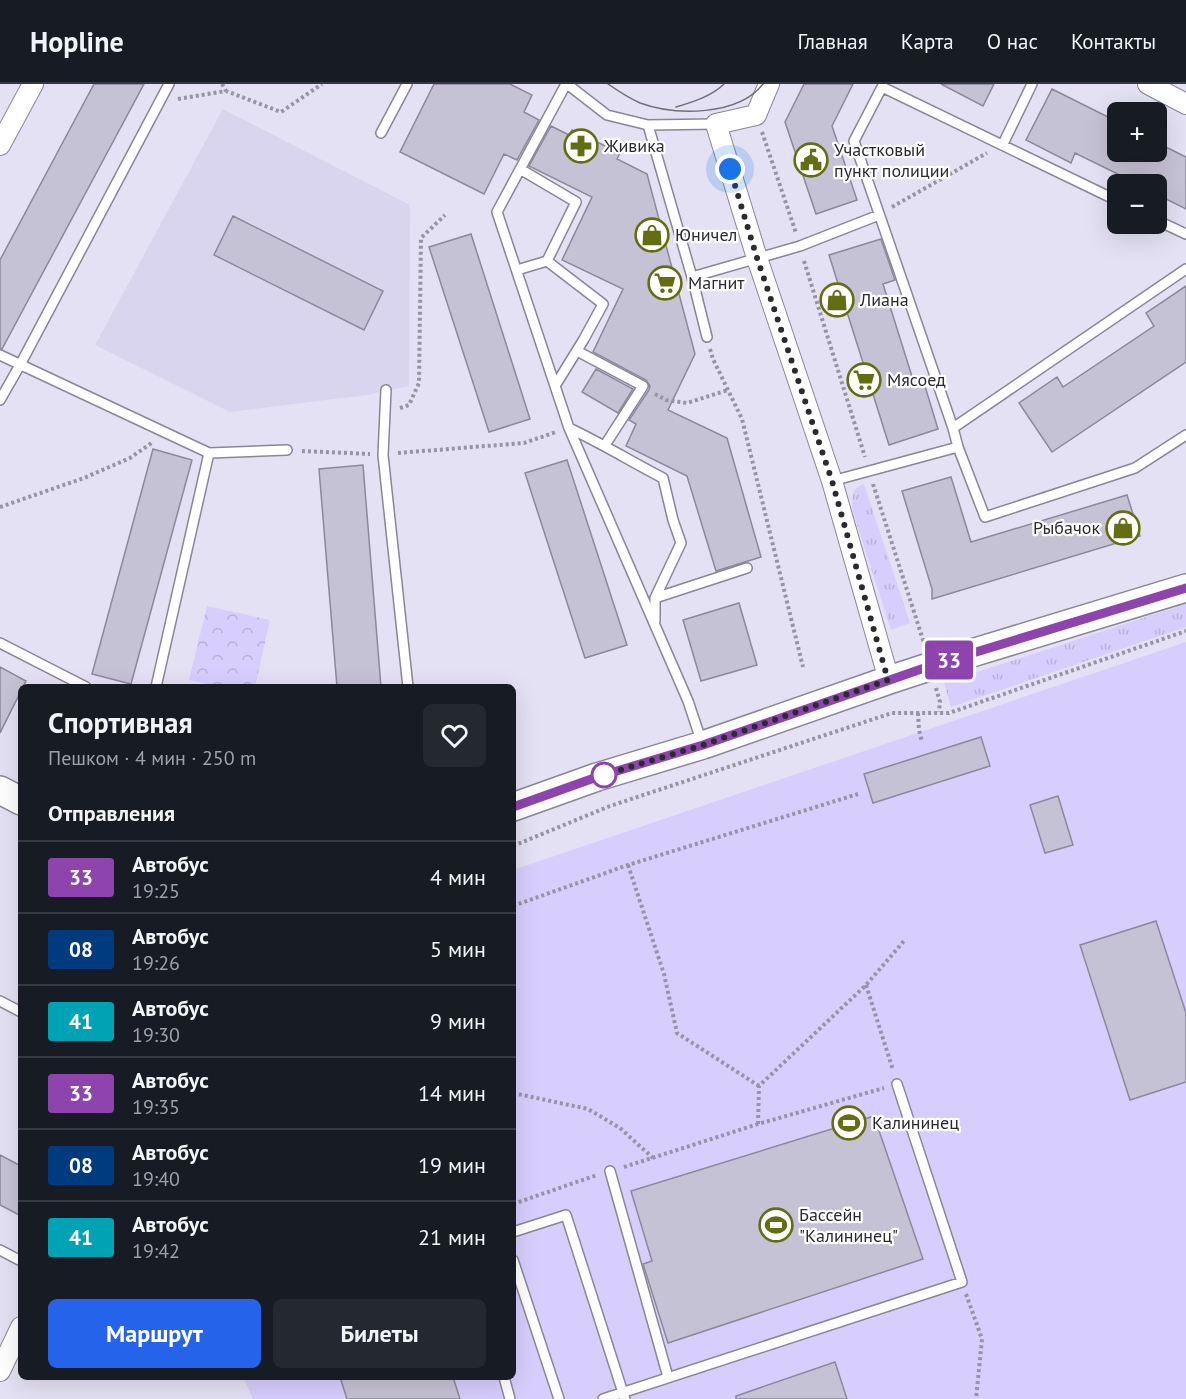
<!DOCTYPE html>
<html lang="ru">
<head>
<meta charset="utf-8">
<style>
	body { margin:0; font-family:"PT Sans",sans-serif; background:#242831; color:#f1f3f6; height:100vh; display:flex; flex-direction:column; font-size:22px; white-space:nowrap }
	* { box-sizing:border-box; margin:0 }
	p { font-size:20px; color:#9ea1a6 }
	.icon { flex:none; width:33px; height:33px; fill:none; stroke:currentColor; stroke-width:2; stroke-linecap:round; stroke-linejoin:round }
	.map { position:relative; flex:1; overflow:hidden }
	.side { position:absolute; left:18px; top:600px; width:498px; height:696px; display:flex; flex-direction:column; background:#171b24; border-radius:9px; box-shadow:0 6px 24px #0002 }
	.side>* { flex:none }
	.badge { padding:0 12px; border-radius:4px; font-size:21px; line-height:39px }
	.buttons { position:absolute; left:1107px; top:18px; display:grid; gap:12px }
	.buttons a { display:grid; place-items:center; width:60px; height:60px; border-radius:9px; background:#171b24; box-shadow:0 6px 24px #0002; font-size:30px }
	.you { position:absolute; width:30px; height:30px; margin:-15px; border:4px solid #fff; border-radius:50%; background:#1a73e8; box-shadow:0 0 0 9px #1a73e833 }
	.map>.badge { position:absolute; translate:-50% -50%; box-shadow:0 0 0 3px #fff }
	h2 { padding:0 30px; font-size:22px; line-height:54px }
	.round { display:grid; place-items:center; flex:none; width:63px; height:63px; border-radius:9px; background:#242831 }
	.overview { display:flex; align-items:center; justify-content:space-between; height:102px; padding:0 30px }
	h1 { font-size:28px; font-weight:600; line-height:45px }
	.cta { display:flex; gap:12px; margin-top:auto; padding:12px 30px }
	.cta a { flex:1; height:69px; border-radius:9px; background:#2563eb; color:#fff; font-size:24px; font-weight:600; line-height:69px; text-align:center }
	.cta a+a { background:#242831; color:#f1f3f6 }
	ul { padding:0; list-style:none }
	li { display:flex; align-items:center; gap:18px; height:72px; padding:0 30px; border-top:2px solid #363941 }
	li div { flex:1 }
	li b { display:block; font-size:22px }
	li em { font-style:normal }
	li .badge { min-width:66px; font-weight:700; text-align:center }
	header { display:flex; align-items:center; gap:36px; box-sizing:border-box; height:84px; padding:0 30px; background:#171b24; border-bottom:2px solid #363941 }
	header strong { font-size:28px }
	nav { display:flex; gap:33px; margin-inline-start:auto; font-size:21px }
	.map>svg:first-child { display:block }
</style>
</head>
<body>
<header>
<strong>Hopline</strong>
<nav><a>Главная</a><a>Карта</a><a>О нас</a><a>Контакты</a></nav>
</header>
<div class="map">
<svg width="1186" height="1315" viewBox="0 0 1186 1315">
	<defs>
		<pattern id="grass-tufts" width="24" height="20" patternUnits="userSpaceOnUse" patternTransform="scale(1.5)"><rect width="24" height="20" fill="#d8cefd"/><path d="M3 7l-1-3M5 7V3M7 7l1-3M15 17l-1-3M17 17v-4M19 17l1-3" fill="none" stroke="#bab1d9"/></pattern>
		<pattern id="forest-crowns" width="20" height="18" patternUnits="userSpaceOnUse" patternTransform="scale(1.5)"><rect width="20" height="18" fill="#d8cefd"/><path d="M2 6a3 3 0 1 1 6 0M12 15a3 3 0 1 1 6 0" fill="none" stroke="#bab1d9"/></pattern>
	</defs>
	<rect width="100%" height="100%" fill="#e4e1f4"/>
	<path fill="#dad5ef" d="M 223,25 L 410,121 L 409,302 L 367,311 L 230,328 L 95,261 Z"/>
	<path fill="url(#grass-tufts)" d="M 864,400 L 910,539 L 891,546 L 852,425 C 853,413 851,404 864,400 Z
		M 1186,520 L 1186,543 L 951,623 L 944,599 Z"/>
	<path fill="url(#forest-crowns)" d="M 207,522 L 270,536 L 255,603 L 219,603 L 189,596 Z"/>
	<path fill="#d8cefd" d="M 1186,558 L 1186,1315 L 253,1315 L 243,1293 L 513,1293 L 513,786 Z"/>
	<path fill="#c6c2d5" stroke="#8c889a" stroke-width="1.5" d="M 94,0 L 144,0 L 2,265 L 0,264 L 0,176 Z
		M 434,0 L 510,0 L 532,11 L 524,28 L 539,36 L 517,76 L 504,70 L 484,110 L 400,68 Z
		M 804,0 L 853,0 L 832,42 L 857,116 L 816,130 L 785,38 Z
		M 941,0 L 994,0 L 983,22 Z
		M 1052,5 L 1118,38 L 1118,68 L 1156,68 L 1156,58 L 1186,73 L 1186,125 L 1156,110 L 1156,100 L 1138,100 L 1075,69 L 1071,79 L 1026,56 Z
		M 551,42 L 569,51 L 572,46 L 620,69 L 617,75 L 647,90 L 695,270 L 668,326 L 727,354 L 761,473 L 716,487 L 687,392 L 626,362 L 636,340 L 629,336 L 649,306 L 650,302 L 646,296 L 593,268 L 623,205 L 562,176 L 592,113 L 529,82 Z
		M 233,132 L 383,207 L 364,246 L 214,171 Z
		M 471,150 L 530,335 L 489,348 L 429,163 Z
		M 881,155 L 895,196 L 883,200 L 915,302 L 924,299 L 938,345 L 889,361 L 829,171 Z
		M 1186,202 L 1186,278 L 1052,368 L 1019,319 L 1057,293 L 1063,303 L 1154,242 L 1146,229 Z
		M 596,285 L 633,305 L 618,329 L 582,308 Z
		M 153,365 L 192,376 L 131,600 L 92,590 Z
		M 567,376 L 627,561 L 585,574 L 525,389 Z
		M 363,381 L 381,603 L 337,603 L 319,385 Z
		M 951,393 L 971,458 L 1127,411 L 1140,452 L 932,515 L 932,505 L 902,407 Z
		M 739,519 L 757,581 L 701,597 L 683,536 Z
		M 0,583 L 26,597 L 23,603 L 21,603 L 21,607 L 0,649 Z
		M 981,653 L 990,682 L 873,719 L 864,690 Z
		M 1058,712 L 1073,761 L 1045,769 L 1030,721 Z
		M 1156,837 L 1186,929 L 1186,998 L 1130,1016 L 1080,861 Z
		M 874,1032 L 923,1175 L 668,1259 L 643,1180 L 652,1177 L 631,1107 Z
		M 0,1071 L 21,1082 L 21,1132 L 0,1121 Z
		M 835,1278 L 847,1315 L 736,1315 L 736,1312 Z
		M 340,1293 L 453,1293 L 460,1315 L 347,1315 Z"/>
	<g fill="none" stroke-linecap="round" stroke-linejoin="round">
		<defs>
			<path id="lane" d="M 566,0 L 497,128 L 569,344 L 688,617 L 702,659
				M 567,0 L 607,31 L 648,41 L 716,40
				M 648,41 L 692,193 L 707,253
				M 381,49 L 407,0
				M 1003,60 L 1032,0
				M 520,85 L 576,118 L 547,177
				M 1118,117 L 882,3 L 854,57 L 953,344 L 958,363 L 985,433 L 1135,384 L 1186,351
				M 1156,136 L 1186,150
				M 517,186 L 547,177 L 603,220 L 584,255 L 555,302
				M 692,193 L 800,162 L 879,131
				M 577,267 L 643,302 L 605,361
				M 0,271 L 209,369 L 287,366
				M 386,306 L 383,371 L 408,603
				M 0,316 L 20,281 L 169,0
				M 569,344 C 601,359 632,378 663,394 L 673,436 L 681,459 L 655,514 L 655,537
				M 953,344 L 1186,185
				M 832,397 L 958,363
				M 655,514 L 747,484
				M 0,559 L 86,603
				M 156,603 L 209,369
				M 0,917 L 21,928
				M 610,1087 L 668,1293
				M 513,1148 L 566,1131 L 625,1315
				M 0,1166 L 21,1177
				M 513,1176 L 559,1315
				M 504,1293 L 510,1315
				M 603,1315 L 962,1198 L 897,1000"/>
			<path id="street" d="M 769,0 L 756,31 L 716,40 L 757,174 L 832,397 L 889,596
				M 1148,0 L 1186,20
				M 0,61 L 33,0
				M 0,1287 L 21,1243"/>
			<path id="secondary" d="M 0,706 L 21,717
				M 513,723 L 597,693 L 703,661 L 889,596 L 962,572 L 1186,504"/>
		</defs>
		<use href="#lane" stroke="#898697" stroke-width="12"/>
		<use href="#street" stroke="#898697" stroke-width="22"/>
		<use href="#secondary" stroke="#898697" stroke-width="30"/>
		<path stroke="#9694a2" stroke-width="4" stroke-dasharray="3 3" stroke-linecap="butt" d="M 222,0 L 226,7
			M 178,15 L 226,7 L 281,28 L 322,0
			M 762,48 L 796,149
			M 892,123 L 987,69
			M 804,177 L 865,373
			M 710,265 L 713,275 L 742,335 L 803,583
			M 655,310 L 666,316 L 687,319 L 728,306
			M 400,324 L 409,321 L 419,299 L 421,154 L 445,131
			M 302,367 L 370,370
			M 398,369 L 524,359 L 556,348
			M 873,400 L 924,559
			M 0,423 L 84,394 L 130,374 L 153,358
			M 936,604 L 940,618 L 939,628
			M 918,629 L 919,646 L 922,658
			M 513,762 L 610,722 L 892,629 L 949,629 L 1186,547
			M 628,781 L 664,890 L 677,949 L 759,1002
			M 513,822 L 628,781 L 858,710
			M 866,901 L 893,986
			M 513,1009 L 588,1025 L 620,1044 L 653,1074
			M 758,1040 L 759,1002 L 866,901 L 904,857
			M 624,1083 L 758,1040 L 884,1004
			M 513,1120 L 597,1091
			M 966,1210 L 982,1255 L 976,1315"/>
		<use href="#lane" stroke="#fff" stroke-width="9"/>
		<use href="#street" stroke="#fff" stroke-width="20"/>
		<use href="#secondary" stroke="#fff" stroke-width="27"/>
		<path stroke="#716f7a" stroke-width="1.5" d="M 608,0 C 618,7 629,14 640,19 C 676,32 738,32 763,0
			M 676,23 C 693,18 712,12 724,0"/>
	</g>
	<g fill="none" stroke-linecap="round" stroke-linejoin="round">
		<defs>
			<path id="line" d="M 513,723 L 597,693 L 703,661 L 930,582 L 1186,504"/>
		</defs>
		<use href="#line" stroke="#fff" stroke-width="14"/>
		<use href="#line" stroke="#8e44ad" stroke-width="9"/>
		<path stroke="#2c2a31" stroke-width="6" stroke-dasharray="0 10.8" d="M 604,691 L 597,693 L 703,661 L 888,596 L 832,397 L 757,174 L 730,85"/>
	</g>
	<defs>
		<symbol id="pharmacy-ring" viewBox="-11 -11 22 22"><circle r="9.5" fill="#fff" stroke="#656d12" stroke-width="1.5"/><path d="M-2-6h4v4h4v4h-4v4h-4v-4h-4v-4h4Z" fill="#656d12"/></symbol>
		<symbol id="civic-ring" viewBox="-11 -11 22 22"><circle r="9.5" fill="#fff" stroke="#656d12" stroke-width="1.5"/><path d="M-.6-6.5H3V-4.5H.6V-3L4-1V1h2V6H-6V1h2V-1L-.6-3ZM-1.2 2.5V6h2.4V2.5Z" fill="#656d12"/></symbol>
		<symbol id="shop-ring" viewBox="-11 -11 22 22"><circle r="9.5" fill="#fff" stroke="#656d12" stroke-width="1.5"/><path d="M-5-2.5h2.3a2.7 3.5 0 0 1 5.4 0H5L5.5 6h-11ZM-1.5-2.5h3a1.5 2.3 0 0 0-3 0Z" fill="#656d12"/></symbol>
		<symbol id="supermarket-ring" viewBox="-11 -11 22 22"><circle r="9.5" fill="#fff" stroke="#656d12" stroke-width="1.5"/><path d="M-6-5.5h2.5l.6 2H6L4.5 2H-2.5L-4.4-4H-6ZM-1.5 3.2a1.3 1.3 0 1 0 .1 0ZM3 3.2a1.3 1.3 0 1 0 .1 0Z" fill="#656d12"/></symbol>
		<symbol id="stadium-ring" viewBox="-11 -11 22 22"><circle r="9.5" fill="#fff" stroke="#656d12" stroke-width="1.5"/><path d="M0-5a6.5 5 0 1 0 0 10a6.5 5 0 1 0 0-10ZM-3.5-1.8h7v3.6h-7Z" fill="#656d12"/></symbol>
	</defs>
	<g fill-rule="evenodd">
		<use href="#pharmacy-ring" x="562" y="43" width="38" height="38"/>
		<use href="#civic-ring" x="792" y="57" width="38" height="38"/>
		<use href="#shop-ring" x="633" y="132" width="38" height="38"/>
		<use href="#supermarket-ring" x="646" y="180" width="38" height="38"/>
		<use href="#shop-ring" x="818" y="197" width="38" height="38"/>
		<use href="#supermarket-ring" x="845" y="277" width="38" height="38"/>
		<use href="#shop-ring" x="1104" y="425" width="38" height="38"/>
		<use href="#stadium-ring" x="830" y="1020" width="38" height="38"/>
		<use href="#stadium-ring" x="757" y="1122" width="38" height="38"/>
	</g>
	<circle fill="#fff" stroke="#8e44ad" stroke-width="3" cx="604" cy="691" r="12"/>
	<g text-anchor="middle" stroke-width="4.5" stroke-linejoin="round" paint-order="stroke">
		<g font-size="18" fill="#2c2a31" stroke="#fff" text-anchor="start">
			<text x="604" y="68">Живика</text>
			<text x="834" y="72">Участковый<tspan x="834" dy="21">пункт полиции</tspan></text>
			<text x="675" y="157">Юничел</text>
			<text x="688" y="205">Магнит</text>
			<text x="860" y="222">Лиана</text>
			<text x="887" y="302">Мясоед</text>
			<text x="1100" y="450" text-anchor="end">Рыбачок</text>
			<text x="872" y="1045">Калининец</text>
			<text x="799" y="1137">Бассейн<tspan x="799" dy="21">"Калининец"</tspan></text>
		</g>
	</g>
</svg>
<div class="buttons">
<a>+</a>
<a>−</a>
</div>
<div class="you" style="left:730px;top:85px"></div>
<b class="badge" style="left:949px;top:576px;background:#8e44ad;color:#fff">33</b>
<section class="side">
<div class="overview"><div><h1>Спортивная</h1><p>Пешком · 4 мин · 250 m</p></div><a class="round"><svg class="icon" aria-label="heart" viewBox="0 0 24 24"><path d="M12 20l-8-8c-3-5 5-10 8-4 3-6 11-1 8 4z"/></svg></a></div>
<h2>Отправления</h2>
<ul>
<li><span class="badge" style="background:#8e44ad;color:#fff">33</span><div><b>Автобус</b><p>19:25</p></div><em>4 мин</em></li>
<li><span class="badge" style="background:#003b80;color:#fff">08</span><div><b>Автобус</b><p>19:26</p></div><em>5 мин</em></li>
<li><span class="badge" style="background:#00a3b4;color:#fff">41</span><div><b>Автобус</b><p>19:30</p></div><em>9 мин</em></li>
<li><span class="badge" style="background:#8e44ad;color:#fff">33</span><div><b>Автобус</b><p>19:35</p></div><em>14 мин</em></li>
<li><span class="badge" style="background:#003b80;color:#fff">08</span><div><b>Автобус</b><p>19:40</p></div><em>19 мин</em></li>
<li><span class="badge" style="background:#00a3b4;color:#fff">41</span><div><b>Автобус</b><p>19:42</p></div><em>21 мин</em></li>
</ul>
<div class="cta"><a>Маршрут</a><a>Билеты</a></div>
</section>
</div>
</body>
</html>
